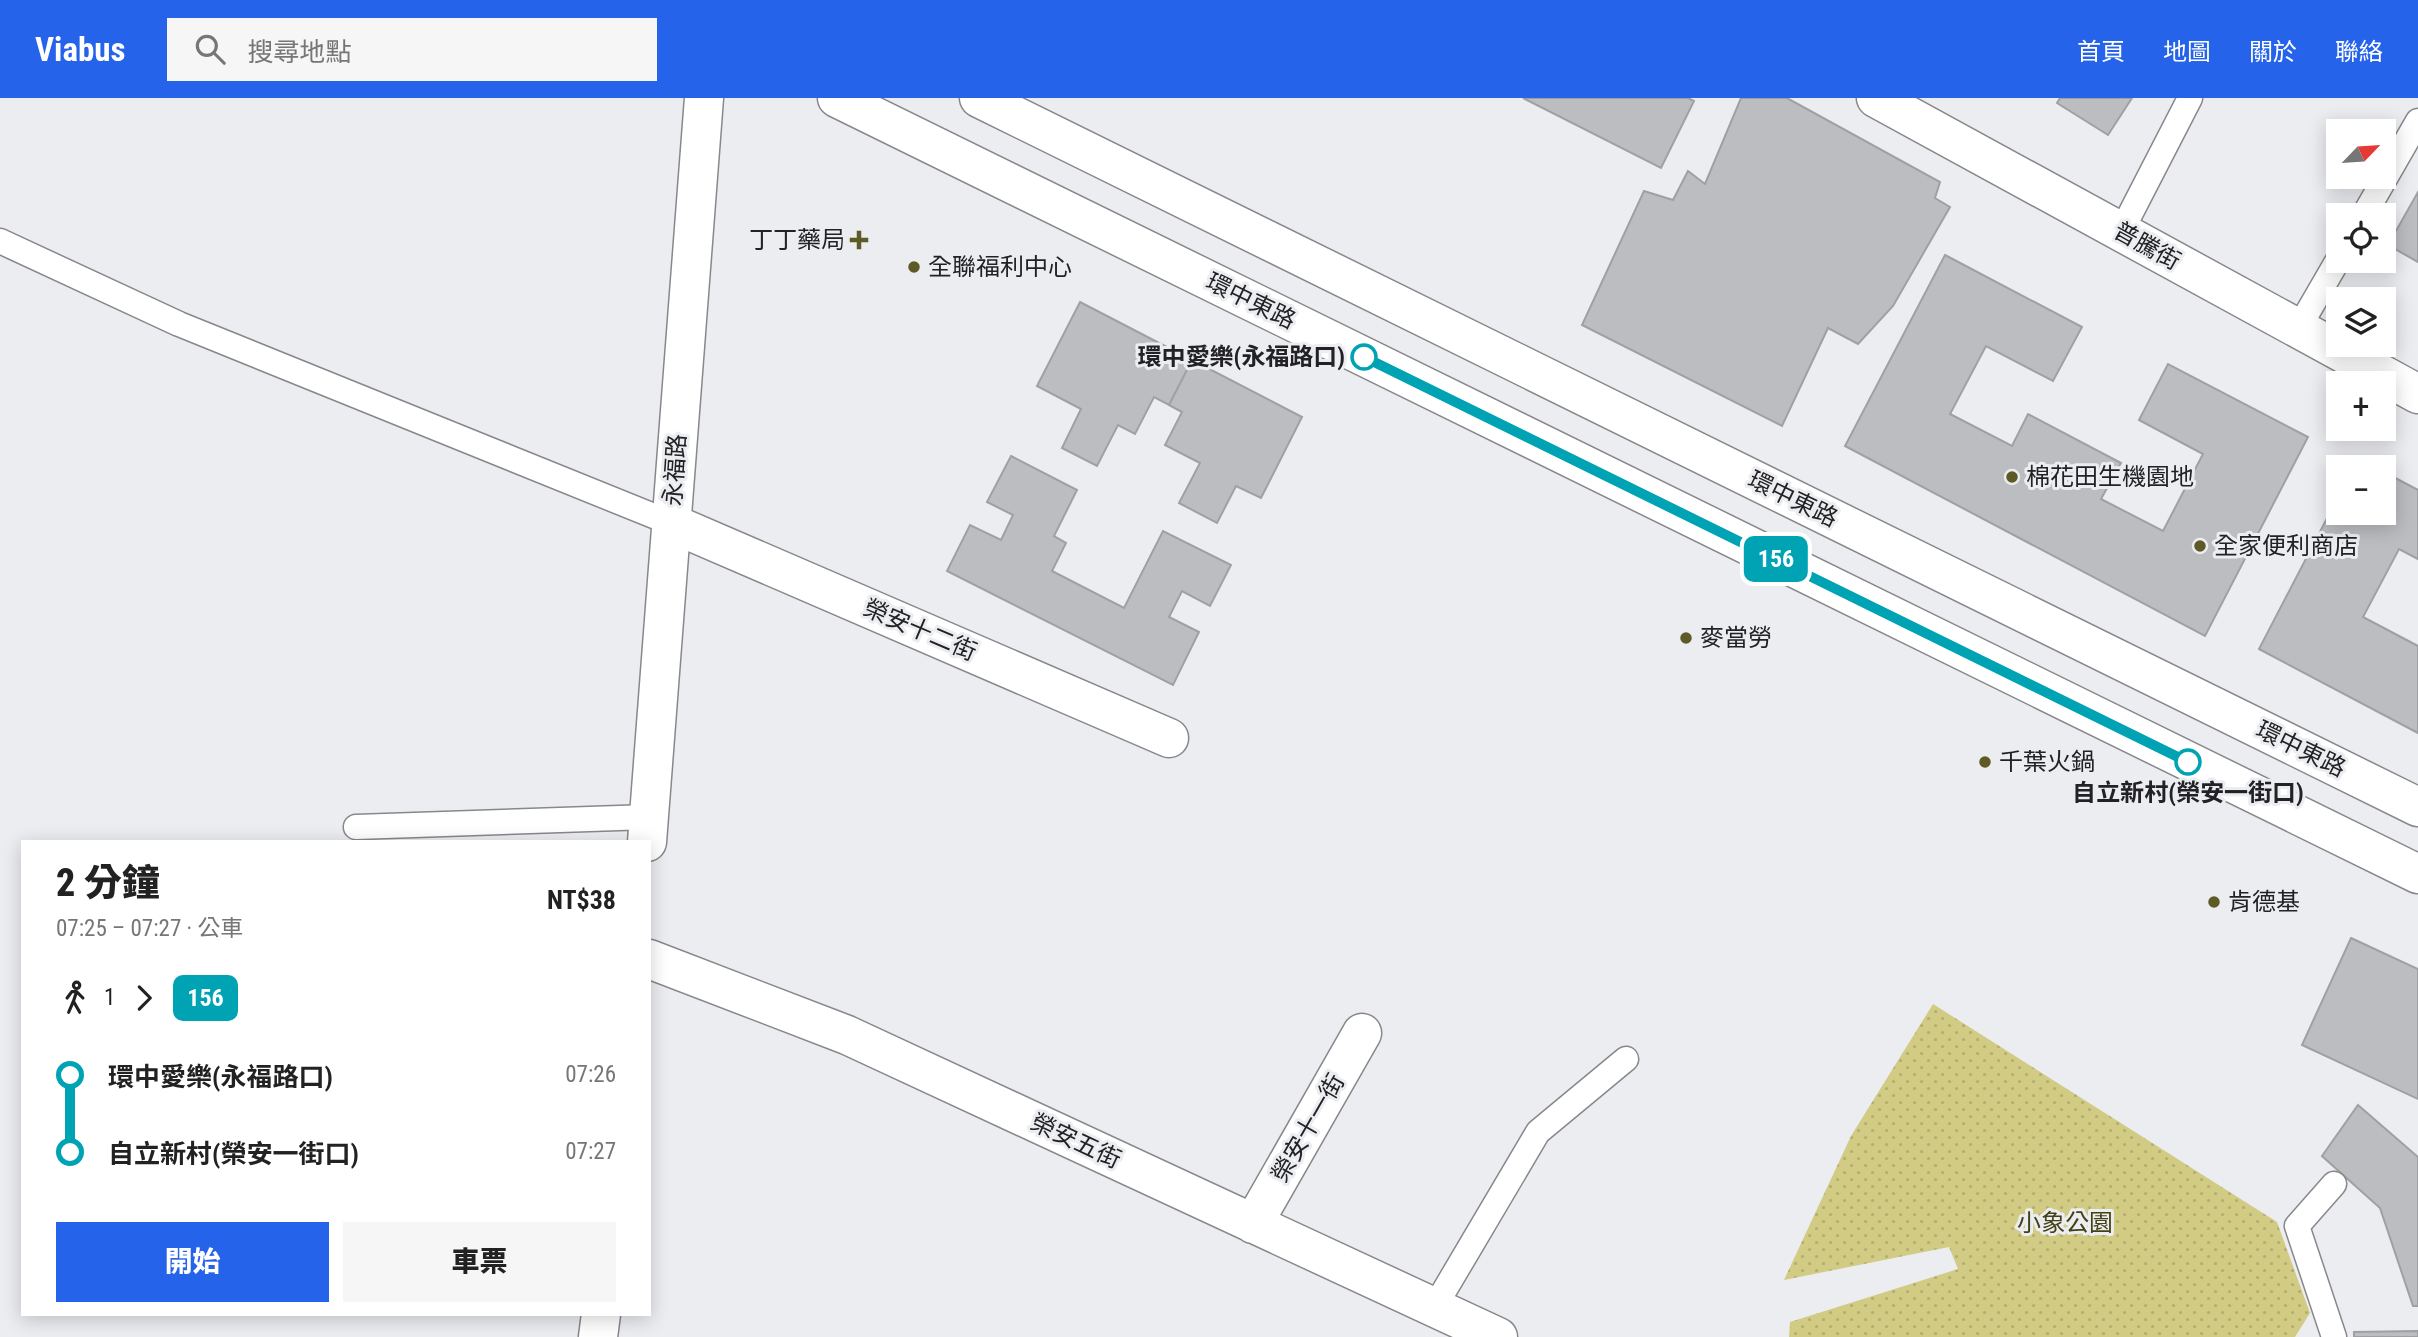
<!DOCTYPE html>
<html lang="zh-TW">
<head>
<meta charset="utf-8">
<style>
	body { margin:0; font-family:"Roboto Condensed","Noto Sans TC",sans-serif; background:#f6f6f6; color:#222; height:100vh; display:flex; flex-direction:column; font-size:26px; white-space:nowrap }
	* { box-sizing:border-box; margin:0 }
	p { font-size:23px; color:#767676 }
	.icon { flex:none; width:38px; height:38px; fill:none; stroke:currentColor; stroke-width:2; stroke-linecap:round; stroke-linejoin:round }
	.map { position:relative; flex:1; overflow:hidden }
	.panel { position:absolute; left:21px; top:742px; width:630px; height:476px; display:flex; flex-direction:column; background:#fff; border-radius:0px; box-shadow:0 4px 18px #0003 }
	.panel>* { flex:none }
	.badge { padding:0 14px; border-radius:10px; font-size:24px; line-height:46px }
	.needle { width:46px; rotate:65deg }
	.fabs { position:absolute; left:2326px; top:21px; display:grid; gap:14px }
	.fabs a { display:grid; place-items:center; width:70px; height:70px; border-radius:0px; background:#fff; box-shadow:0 4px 18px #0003; font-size:35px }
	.map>.badge { position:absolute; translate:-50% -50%; box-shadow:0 0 0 4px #fff }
	.legs { display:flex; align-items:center; gap:10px; height:77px; padding:0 35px; font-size:23px }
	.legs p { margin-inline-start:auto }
	.overview { display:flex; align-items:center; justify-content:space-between; height:119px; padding:0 35px }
	h1 { font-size:38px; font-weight:800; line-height:52px }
	.action { display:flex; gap:14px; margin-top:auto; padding:14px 35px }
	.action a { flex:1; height:80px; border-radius:0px; background:#2563eb; color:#fff; font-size:28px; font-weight:800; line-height:80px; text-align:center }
	.action a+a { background:#f6f6f6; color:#222 }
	ul { padding:0 35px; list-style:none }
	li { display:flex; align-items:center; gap:24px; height:77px; font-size:26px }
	li i { display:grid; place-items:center; width:10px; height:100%; margin:0 9px; background:currentColor }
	li i::after { content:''; width:18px; height:18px; margin:-9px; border:5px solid; border-radius:50%; background:#fff }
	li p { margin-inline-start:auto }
	li:first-child i { background:linear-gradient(#0000 50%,currentColor 0) }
	li:last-child i { background:linear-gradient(currentColor 50%,#0000 0) }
	header { display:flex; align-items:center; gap:42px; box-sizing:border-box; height:98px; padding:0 35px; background:#2563eb; color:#fff }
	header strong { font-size:33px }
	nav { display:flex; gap:38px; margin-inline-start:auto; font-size:24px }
	.search { width:490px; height:63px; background:#f6f6f6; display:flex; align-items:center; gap:18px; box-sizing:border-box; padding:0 24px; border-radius:0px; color:#767676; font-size:26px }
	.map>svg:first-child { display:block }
</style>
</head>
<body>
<header>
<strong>Viabus</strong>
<div class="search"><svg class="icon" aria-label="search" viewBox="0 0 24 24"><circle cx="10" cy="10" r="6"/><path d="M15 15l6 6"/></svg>搜尋地點</div>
<nav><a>首頁</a><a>地圖</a><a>關於</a><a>聯絡</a></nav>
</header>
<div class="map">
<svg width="2418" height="1239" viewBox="0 0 2418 1239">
	<defs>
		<pattern id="park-dots" width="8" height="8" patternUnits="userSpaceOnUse" patternTransform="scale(1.75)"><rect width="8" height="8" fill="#d1cb84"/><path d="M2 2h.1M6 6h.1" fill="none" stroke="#b3ae72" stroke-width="1.8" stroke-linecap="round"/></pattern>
	</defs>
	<rect width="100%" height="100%" fill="#ecedf1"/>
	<path fill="url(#park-dots)" d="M 1933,906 L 2277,1124 L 2310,1215 L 2295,1239 L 1789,1239 L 1790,1224 L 1958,1171 L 1949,1149 L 1784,1182 L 1851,1038 Z"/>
	<path fill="#bcbdc1" stroke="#9fa0a4" stroke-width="2" d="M 1523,0 L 1688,0 L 1694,3 L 1661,70 Z
		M 1741,0 L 1787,0 L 1940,84 L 1935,100 L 1950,109 L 1893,208 L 1858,246 L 1828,230 L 1782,328 L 1582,227 L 1644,93 L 1673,102 L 1688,73 L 1705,86 Z
		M 2060,0 L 2132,0 L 2108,37 L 2057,5 Z
		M 2418,94 L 2418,164 L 2388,147 Z
		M 1945,157 L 2082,229 L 2053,283 L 1986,248 L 1950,316 L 2012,348 L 2028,316 L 2121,365 L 2101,401 L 2163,433 L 2203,356 L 2139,322 L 2168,266 L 2308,339 L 2205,538 L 1845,348 Z
		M 1080,204 L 1192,262 L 1169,307 L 1154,299 L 1135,336 L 1118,327 L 1097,368 L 1062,350 L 1081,311 L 1037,288 Z
		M 1192,262 L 1302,319 L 1261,400 L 1236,388 L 1217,425 L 1179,405 L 1200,365 L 1165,347 L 1182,314 L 1169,307 Z
		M 1011,358 L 1077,392 L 1054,438 L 1066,445 L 1052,473 L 1124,510 L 1163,433 L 1231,467 L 1210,508 L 1182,493 L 1169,519 L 1199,534 L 1173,587 L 947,473 L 970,427 L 1001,442 L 1013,417 L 987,404 Z
		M 2384,374 L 2418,392 L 2418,461 L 2399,451 L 2363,519 L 2418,548 L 2418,635 L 2259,551 L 2338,399 L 2338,415 L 2384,415 Z
		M 2351,840 L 2418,871 L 2418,1001 L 2302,947 Z
		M 2358,1007 L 2418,1059 L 2418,1208 L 2413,1208 L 2380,1110 L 2322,1058 Z
		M 2418,1233 L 2418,1239 L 2354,1239 L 2354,1234 Z"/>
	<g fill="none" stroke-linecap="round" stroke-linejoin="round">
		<defs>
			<path id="lane" d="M 2364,117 L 2418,23
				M 2121,134 L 2190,0
				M 0,143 L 179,226 L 671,425
				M 2298,231 L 2338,162
				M 356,729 L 649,719
				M 2334,1086 L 2297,1128 L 2334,1239
				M 1434,1210 L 1538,1034 L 1626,961"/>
			<path id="street" d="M 1876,0 L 2418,296
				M 671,425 L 1169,640
				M 647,744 L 704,0
				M 649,861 L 847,937 L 1498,1239
				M 1253,1126 L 1362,935
				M 598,1239 L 601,1216"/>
			<path id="secondary" d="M 837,0 L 2418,776
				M 979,0 L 2418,709"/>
		</defs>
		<use href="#lane" stroke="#88888c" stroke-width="27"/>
		<use href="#street" stroke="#88888c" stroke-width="41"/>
		<use href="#secondary" stroke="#88888c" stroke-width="41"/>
		<use href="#lane" stroke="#fff" stroke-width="24"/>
		<use href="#street" stroke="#fff" stroke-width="38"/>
		<use href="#secondary" stroke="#fff" stroke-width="38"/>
	</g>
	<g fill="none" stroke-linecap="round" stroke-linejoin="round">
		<defs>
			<path id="line-1" d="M 1364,259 L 2188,664"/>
		</defs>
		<use href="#line-1" stroke="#fff" stroke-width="16"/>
		<use href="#line-1" stroke="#00a3b4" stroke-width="10"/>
	</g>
	<g fill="#5e5a26" stroke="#ecedf1" stroke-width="2.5">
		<path d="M855.5 131.5h7v7h7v7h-7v7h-7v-7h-7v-7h7z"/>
		<circle cx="914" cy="169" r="7"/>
		<circle cx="2012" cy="379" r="7"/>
		<circle cx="2200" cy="448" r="7"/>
		<circle cx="1686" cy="540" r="7"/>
		<circle cx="1985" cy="664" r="7"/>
		<circle cx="2214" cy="804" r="7"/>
	</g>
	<g fill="#fff" stroke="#00a3b4" stroke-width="3.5">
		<circle cx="1364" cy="259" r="12"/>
		<circle cx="2188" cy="664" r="12"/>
	</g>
	<g text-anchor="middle" stroke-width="6" stroke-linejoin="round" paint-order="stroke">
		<g font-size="24" fill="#222224" stroke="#ecedf1" text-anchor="start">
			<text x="845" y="150" text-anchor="end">丁丁藥局</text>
			<text x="928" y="177">全聯福利中心</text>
			<text x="2026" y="387">棉花田生機園地</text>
			<text x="2214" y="456">全家便利商店</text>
			<text x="1700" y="548">麥當勞</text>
			<text x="1999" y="672">千葉火鍋</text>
			<text x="2228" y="812">肯德基</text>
		</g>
		<g font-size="24" fill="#222224" stroke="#ecedf1">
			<text transform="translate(2147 148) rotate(29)" y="8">普騰街</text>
			<text transform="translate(1251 203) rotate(26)" y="8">環中東路</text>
			<text transform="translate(675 372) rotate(-86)" y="8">永福路</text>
			<text transform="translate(1793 401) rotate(26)" y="8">環中東路</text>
			<text transform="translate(920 532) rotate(23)" y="8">榮安十二街</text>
			<text transform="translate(2301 651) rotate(26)" y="8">環中東路</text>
			<text transform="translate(1308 1030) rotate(-60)" y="8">榮安十一街</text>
			<text transform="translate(1076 1043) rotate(25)" y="8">榮安五街</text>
		</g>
		<g font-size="24" font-weight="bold" fill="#222224" stroke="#ecedf1" text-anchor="end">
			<text x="1345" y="267">環中愛樂(永福路口)</text>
			<text x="2188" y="703" text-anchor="middle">自立新村(榮安一街口)</text>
		</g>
		<g font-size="24" fill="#444115" stroke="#ecedf1">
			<text x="2065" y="1133">小象公園</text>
		</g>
	</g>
</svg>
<div class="fabs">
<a><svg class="needle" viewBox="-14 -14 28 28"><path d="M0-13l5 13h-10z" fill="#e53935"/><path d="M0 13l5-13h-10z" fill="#767676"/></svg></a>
<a><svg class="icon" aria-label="locate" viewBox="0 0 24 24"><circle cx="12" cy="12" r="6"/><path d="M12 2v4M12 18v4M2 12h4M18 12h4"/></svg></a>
<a><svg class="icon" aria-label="layers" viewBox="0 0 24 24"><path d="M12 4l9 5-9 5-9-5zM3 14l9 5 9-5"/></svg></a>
<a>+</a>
<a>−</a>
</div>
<b class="badge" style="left:1776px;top:461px;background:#00a3b4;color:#fff">156</b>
<section class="panel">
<div class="overview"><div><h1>2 分鐘</h1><p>07:25 – 07:27 · 公車</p></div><b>NT$38</b></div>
<div class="legs"><svg class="icon" aria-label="walk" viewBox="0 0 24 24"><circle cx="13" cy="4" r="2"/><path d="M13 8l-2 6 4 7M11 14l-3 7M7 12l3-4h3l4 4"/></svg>1<svg class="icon" aria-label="forward" viewBox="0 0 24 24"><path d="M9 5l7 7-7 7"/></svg><b class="badge" style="background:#00a3b4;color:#fff">156</b></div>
<ul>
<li><i style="color:#00a3b4"></i><b>環中愛樂(永福路口)</b><p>07:26</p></li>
<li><i style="color:#00a3b4"></i><b>自立新村(榮安一街口)</b><p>07:27</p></li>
</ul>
<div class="action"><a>開始</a><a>車票</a></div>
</section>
</div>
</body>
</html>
